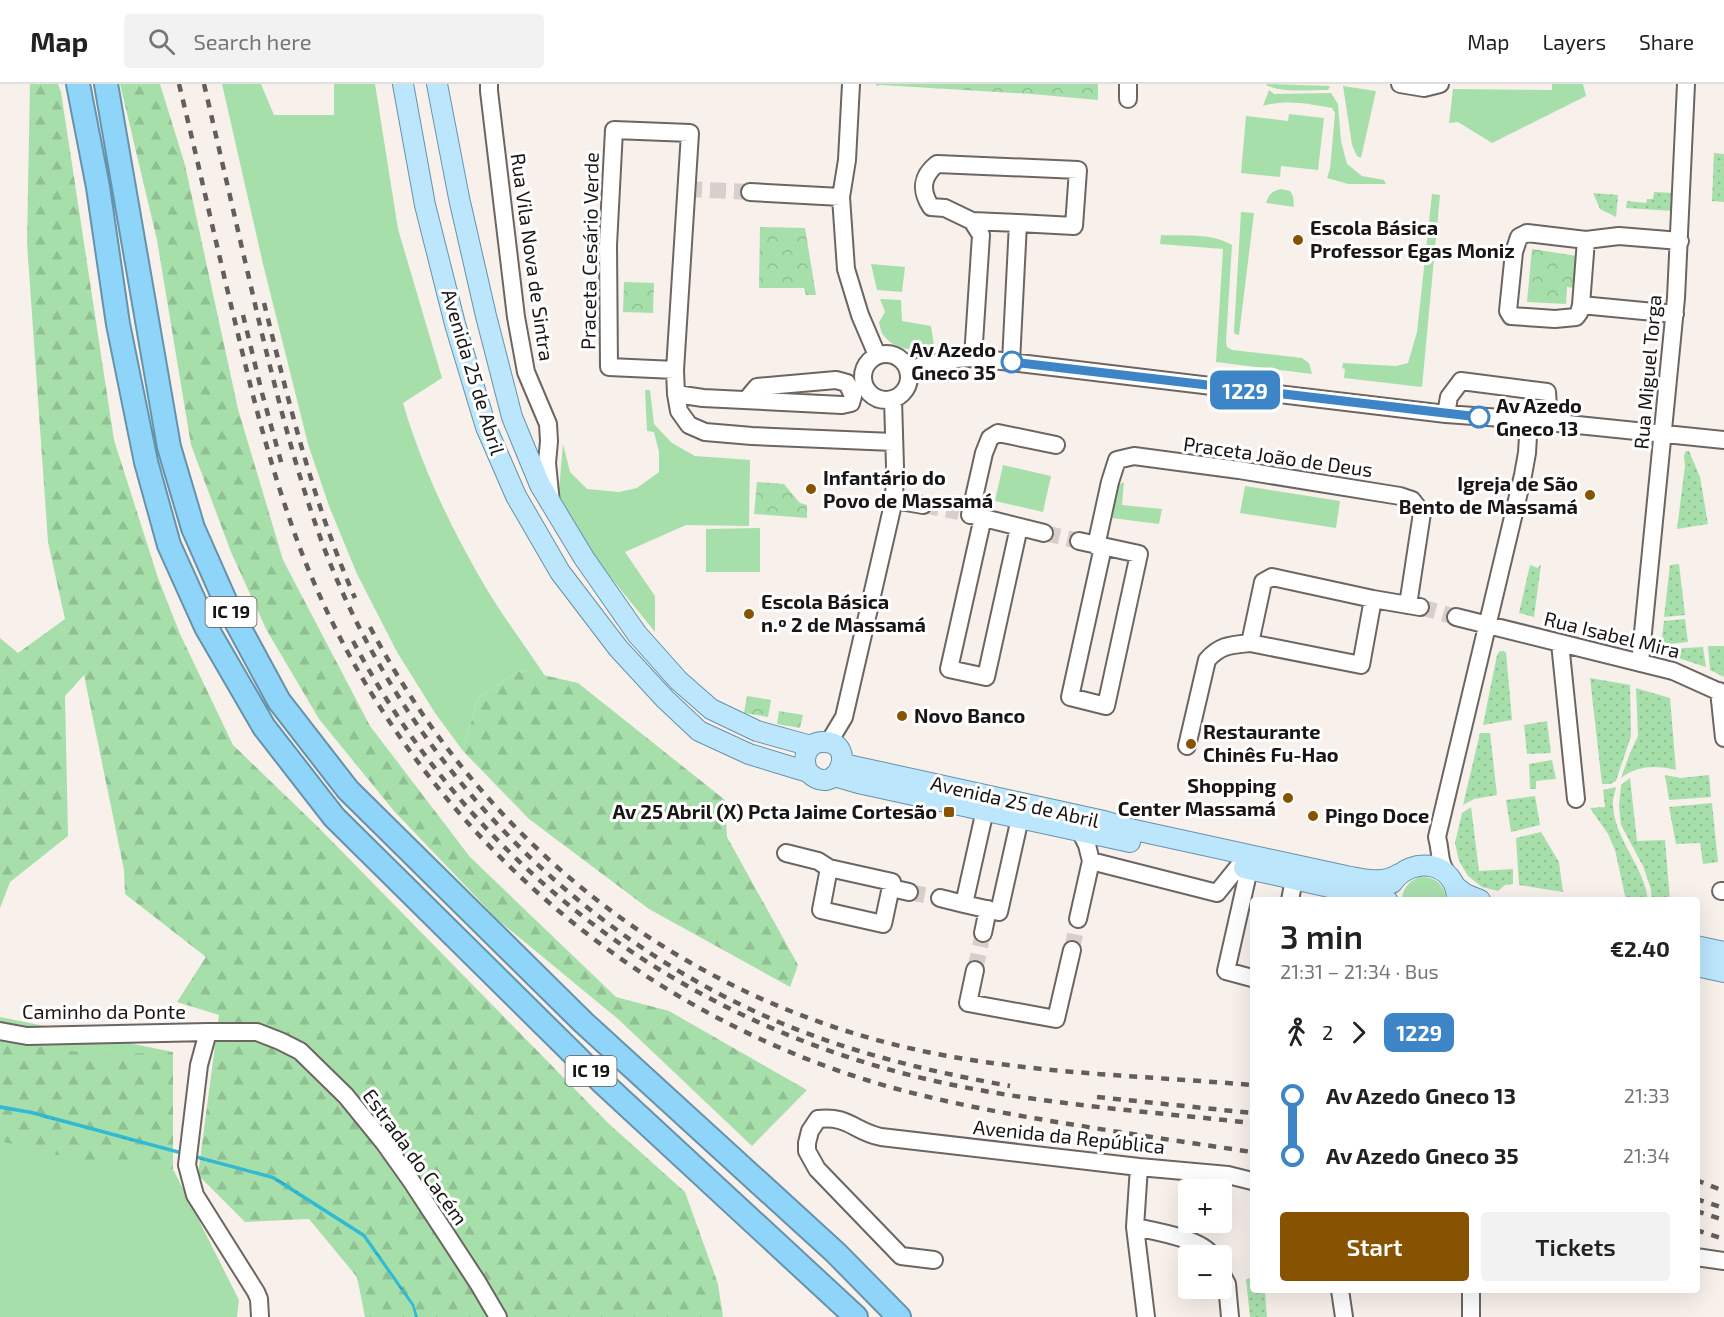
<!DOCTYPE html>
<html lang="en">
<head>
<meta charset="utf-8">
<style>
	body { margin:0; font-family:"Exo 2",sans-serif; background:#f2f2f2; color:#222; height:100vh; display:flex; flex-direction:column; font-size:22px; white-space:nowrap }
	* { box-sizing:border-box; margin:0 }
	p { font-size:20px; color:#767676 }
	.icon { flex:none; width:33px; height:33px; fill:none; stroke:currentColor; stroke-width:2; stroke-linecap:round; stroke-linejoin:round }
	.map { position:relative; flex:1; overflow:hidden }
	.details { position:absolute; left:1250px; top:813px; width:450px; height:396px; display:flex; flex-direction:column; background:#fff; border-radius:6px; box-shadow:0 6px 24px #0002 }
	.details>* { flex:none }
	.badge { padding:0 12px; border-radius:9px; font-size:21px; line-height:39px }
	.buttons { position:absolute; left:1178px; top:1095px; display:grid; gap:12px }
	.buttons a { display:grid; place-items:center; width:54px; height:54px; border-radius:6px; background:#fff; box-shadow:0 6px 24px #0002; font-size:30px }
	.map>.badge { position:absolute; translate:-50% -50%; box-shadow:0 0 0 3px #fff }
	.legs { display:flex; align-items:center; gap:9px; height:66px; padding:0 30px; font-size:20px }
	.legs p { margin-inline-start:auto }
	.head { display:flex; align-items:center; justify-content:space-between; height:102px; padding:0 30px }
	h1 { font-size:33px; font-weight:600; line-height:45px }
	.action { display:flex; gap:12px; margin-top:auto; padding:12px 30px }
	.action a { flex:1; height:69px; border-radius:6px; background:#875300; color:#fff; font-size:24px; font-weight:600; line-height:69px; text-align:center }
	.action a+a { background:#f2f2f2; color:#222 }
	ul { padding:0 30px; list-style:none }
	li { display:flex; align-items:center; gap:21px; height:60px; font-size:22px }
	li i { display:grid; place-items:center; width:9px; height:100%; margin:0 8px; background:currentColor }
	li i::after { content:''; width:15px; height:15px; margin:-8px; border:4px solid; border-radius:50%; background:#fff }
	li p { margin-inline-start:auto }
	li:first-child i { background:linear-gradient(#0000 50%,currentColor 0) }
	li:last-child i { background:linear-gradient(currentColor 50%,#0000 0) }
	header { display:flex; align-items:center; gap:36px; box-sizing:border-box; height:84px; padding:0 30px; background:#fff; border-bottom:2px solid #e0e0e0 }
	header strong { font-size:28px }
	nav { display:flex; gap:33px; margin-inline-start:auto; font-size:21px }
	.search { width:420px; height:54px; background:#f2f2f2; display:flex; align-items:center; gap:15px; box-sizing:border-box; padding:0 21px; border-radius:6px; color:#767676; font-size:22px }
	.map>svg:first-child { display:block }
</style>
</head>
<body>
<header>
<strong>Map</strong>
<div class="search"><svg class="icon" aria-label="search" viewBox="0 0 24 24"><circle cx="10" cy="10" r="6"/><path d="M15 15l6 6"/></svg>Search here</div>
<nav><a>Map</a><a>Layers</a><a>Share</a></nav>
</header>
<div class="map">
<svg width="1724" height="1233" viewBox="0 0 1724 1233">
	<defs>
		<pattern id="forest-firs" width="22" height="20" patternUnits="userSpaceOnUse" patternTransform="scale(1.5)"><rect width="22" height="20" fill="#a7dfab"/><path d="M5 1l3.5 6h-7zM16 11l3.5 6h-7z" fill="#8fbf92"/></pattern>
		<pattern id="park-crowns" width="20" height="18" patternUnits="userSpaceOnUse" patternTransform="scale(1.5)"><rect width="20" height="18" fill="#a7dfab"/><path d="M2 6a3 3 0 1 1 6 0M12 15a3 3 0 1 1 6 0" fill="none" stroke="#8fbf92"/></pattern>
		<pattern id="garden-dots" width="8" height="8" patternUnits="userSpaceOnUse" patternTransform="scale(1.5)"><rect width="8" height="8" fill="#a7dfab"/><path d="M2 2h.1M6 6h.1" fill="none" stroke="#8fbf92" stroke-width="1.8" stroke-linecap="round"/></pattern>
		<pattern id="water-ripples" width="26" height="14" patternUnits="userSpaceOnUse" patternTransform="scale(1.5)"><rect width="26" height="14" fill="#31bad4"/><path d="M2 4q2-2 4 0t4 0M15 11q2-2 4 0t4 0" fill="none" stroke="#2b9fb5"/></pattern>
	</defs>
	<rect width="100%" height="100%" fill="#f8f0eb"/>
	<path fill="#a7dfab" d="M 222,0 L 261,0 L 274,31 L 334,31 L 334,0 L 375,0 L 398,145 L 442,294 L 403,319 C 422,384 452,446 486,504 C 504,534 526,563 545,592 L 521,586 L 478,614 L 463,667 L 435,629 L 397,568 L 357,490 L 329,422 L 308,360 L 263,180 Z
		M 1267,0 L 1330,2 L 1328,6 C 1310,6 1282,9 1266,1 Z
		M 1552,0 L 1583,0 L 1586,12 L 1492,59 L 1458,38 L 1449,39 L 1453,5 L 1552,6 Z
		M 1343,2 L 1376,7 L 1361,74 L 1357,72 L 1352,61 Z
		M 1269,6 L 1274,10 L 1331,9 L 1338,20 L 1341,57 L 1347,80 L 1362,92 L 1384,96 L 1386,100 L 1348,100 L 1327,94 L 1330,85 L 1335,29 L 1332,24 C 1310,20 1285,15 1263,22 Z
		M 1289,30 L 1324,34 L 1318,86 L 1281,82 L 1280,93 L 1241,89 L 1246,32 L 1288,37 Z
		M 1281,105 L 1290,107 L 1293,112 L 1294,123 L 1266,119 C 1269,110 1272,107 1281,105 Z
		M 1432,110 L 1440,111 L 1422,303 L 1344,294 L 1345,285 L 1342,284 L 1343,279 L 1396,282 L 1408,279 L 1417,248 Z
		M 1241,128 L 1254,129 L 1239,251 L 1235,250 L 1234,247 Z
		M 1161,151 C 1183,152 1213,149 1232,161 L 1226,257 L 1227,263 L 1232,266 L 1302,274 L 1309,279 L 1312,290 L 1216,278 L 1223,165 L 1160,160 Z
		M 871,180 L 905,183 L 902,208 L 877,206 Z
		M 880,215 L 901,216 L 902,237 L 931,242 L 934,262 C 918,268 896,267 884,252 C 881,249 880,242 879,238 L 885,228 Z
		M 645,306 L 650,306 L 654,340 L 672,359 L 695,372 L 750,376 L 749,442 L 686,441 L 625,468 L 655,512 L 655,548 L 604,485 L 558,417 L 563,360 L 570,388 L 587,405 L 619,408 L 637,404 L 659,388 L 659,368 L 654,348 L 647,347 Z
		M 1003,381 L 1051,392 L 1043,428 L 995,417 Z
		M 1124,398 L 1122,421 L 1162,425 L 1159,440 L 1112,434 L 1116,402 Z
		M 1245,402 L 1340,417 L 1336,444 L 1240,429 Z
		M 760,444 L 760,488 L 706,488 L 706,445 Z
		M 1419,793 C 1435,792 1445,800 1446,816 L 1402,816 C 1403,804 1408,798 1419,793 Z
		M 0,933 L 173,968 L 173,1085 L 239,1216 L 237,1233 L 0,1233 Z"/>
	<path fill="url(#forest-firs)" d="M 30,0 L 58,0 L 61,8 L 114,356 L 158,494 L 180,550 L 233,661 L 318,743 L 608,1039 L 685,1108 L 718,1200 L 723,1233 L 365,1233 L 357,1193 L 309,1135 L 245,1138 L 198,1091 L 219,931 L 177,918 L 206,873 L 125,810 L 124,786 L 84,591 L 65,612 L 68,752 L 10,798 L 0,824 L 0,554 L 18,569 L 65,535 L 48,458 L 27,159 Z
		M 120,0 L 160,0 L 185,81 L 238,325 L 283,476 L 370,642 L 470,773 L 616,913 L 669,927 L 807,1006 L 752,1062 L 618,935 L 498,836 L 394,727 L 319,635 L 266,545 L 231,468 L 191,361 L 157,156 Z
		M 521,586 L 578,599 L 725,716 L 727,753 L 798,881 L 790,903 L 649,825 L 529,735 L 463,667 L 478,614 Z
		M 0,957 L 99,971 L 173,968 L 173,1085 L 90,1079 L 0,1057 Z"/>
	<path fill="url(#park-crowns)" d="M 876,0 L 1098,0 L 1098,16 L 1032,10 L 881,1 L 876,2 Z
		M 760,143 L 805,144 L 816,211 L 806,211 L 804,204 L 759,204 Z
		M 1532,165 L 1577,172 L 1574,204 L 1567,203 L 1566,220 L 1527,218 Z
		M 624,198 L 654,199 L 653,229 L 623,228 Z
		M 757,398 L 784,400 L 800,419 L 807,421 L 807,434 L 754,430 Z
		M 747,612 L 771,616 L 768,633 L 744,629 Z
		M 779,627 L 803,631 L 800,644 L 777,640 Z"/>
	<path fill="url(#garden-dots)" d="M 1714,69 L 1724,70 L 1724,118 L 1712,117 Z
		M 1654,108 L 1675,109 L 1673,127 L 1626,124 L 1627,117 L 1646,119 L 1647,115 L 1653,115 Z
		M 1593,109 L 1618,111 L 1616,133 L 1600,125 Z
		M 1686,367 L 1689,367 L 1700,393 L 1708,440 L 1677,445 L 1685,382 L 1684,372 Z
		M 1541,480 L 1534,533 L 1519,529 L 1530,481 L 1538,484 Z
		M 1679,480 L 1685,531 L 1664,533 L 1670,481 Z
		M 1685,535 L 1688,558 L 1661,561 L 1664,537 Z
		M 1708,562 L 1724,562 L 1724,593 L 1710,586 Z
		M 1703,563 L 1706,583 L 1675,573 L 1666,565 Z
		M 1500,567 L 1506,568 L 1512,636 L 1483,641 L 1497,571 Z
		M 1590,594 L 1630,601 L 1631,652 L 1616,697 L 1610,700 L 1602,700 Z
		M 1636,604 L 1670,614 L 1676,686 C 1656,681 1638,681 1621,694 L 1630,669 L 1638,652 Z
		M 1547,637 L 1551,669 L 1527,670 L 1524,641 Z
		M 1480,649 L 1490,649 L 1497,711 L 1474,715 L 1463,721 Z
		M 1552,676 L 1556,695 L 1536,697 L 1536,705 L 1530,705 L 1529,680 Z
		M 1665,691 L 1680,694 L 1709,691 L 1711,713 L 1669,716 Z
		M 1630,694 L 1637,757 L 1665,756 L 1670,816 L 1652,816 L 1651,805 L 1643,782 L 1621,741 L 1619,722 L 1621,701 Z
		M 1616,703 C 1615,709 1612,716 1613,722 C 1615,756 1644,782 1648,816 L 1626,816 L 1615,766 L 1608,750 L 1590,724 L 1605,723 L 1603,706 Z
		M 1535,712 L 1540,741 L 1511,748 L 1506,716 Z
		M 1712,719 L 1718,778 L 1703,780 L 1700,759 L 1676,760 L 1669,723 Z
		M 1471,723 L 1479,787 L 1513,785 L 1513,800 L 1505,801 L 1498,807 L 1482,803 L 1468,792 L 1459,777 L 1455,759 L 1462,729 Z
		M 1541,748 L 1559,778 L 1563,808 L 1519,801 L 1516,754 Z
		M 1252,1194 L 1252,1206 L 1271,1206 L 1272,1208 L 1265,1209 L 1267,1233 L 1250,1233 L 1246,1195 Z"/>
	<path fill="url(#water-ripples)" d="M 0,1021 L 33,1027 L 274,1092 L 365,1150 L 414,1220 L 418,1233 L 415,1233 L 412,1222 L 363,1153 L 272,1095 L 30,1030 L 0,1025 Z"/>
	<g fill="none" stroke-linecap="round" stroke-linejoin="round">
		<path stroke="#d7cfcb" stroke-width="16" stroke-dasharray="16 8" stroke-linecap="butt" d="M 686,105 L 750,108
			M 923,421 L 959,428
			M 1044,449 L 1079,457
			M 1420,523 L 1456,533
			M 909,808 L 940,814
			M 1072,866 L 1078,835
			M 975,886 L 983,849"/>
		<defs>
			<path id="minor" d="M 489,0 L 489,7 L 516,233 L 526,288 L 548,340 L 549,357 L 547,379 L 551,419
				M 851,0 L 847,76 L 841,113 L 846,185 L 860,231 L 877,271
				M 1400,0 L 1424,4 L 1440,0
				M 1128,15 L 1128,0
				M 750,108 L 841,113
				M 972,137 L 1018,139
				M 1586,156 L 1581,221 L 1579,229 L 1576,233 L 1555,235 L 1511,232 L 1508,227 L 1514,168 L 1519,153 L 1527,149 L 1586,156 L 1619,152 L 1680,157
				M 1581,221 L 1675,230
				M863 293a23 23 0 1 1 46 0a23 23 0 1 1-46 0Z
				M 973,274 L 981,151 L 972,137 L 945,124 L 931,123 C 920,106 922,92 937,80 L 1078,86 L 1074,142 L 1018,139 L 1011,278
				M 908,285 L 955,275 L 973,274 L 1011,278 L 1446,330 L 1529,336 L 1724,356
				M 675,286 L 609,283 L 608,161 L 614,46 L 690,49 L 675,286 L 676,310 L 679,327 L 689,341 L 705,348 L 752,352 L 893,358
				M 676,310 L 703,314 L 842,321 L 851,319 L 853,312 L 847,299 L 836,296 L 757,303 L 747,315
				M 1446,330 L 1449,313 L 1461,297 L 1547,308 L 1549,339
				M 894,416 L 923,421
				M 970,431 L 984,369 L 990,354 L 998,349 L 1056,361
				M 972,431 L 1044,449
				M 983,433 L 949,585 L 986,593 L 1019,443
				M 1079,457 L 1139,470 L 1106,622 L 1070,613 L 1103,463
				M 1096,462 L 1110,398 L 1117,376 L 1134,372 L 1239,386 L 1400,412 L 1412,416 L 1422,429 L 1408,521
				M 1456,533 L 1673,587 L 1724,610
				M 1250,559 L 1263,498 L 1272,493 L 1373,515 L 1420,523
				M 1560,559 L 1576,715
				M 1640,579 L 1676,214 L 1686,0
				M 1719,607 L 1724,654
				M 829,658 L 844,633 L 894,416 L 895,383 L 893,315
				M 1187,662 L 1207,576 C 1220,561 1231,561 1250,559 L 1361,581 L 1373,515
				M 985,726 L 964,820 L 999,828 L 1020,734
				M 786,769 L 818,777 L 829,784 L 892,798 L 883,840 L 821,826 L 829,784
				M 1091,777 L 1217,809 L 1238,783
				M 1249,785 L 1226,887 L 1252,894
				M 1449,793 C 1437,775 1442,771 1437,753 L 1523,391 L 1527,369 L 1529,336
				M 891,804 L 909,808
				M 1721,807 L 1724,807
				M 940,814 L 964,820
				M 1290,816 L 1294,796
				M 1078,835 L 1091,777 L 1087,761 L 1080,747
				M 983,849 L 988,825
				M 975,886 L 968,919 L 1056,935 L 1072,866
				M 0,947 L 27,952 L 208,948 L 257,948 L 280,957 L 300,967 L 346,1012 L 385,1060 L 412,1098 L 478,1199 L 498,1233
				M 208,948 L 199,981 L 187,1081 L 195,1111 L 256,1208 L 259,1215 L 260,1233
				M 1139,1083 L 1135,1143 L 1146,1233
				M 1135,1143 C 1154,1147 1203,1155 1212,1172
				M 1696,1173 L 1724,1177
				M 934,1176 L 901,1172 L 817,1085 L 807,1067 L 807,1059 L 810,1047 L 818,1035 C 848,1031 855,1048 881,1053 L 1139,1083 L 1228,1091 L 1252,1097
				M 1221,1189 L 1227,1200 L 1230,1233
				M 1340,1206 L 1344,1233
				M 1471,1206 L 1471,1233"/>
			<path id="major" d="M 403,0 L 425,121 L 455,240 L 486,343 L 516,412 L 560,488 L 618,564 L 665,615 L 699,647 L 749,670 L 808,688 C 837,717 859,658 824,658 C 807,657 801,675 808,688
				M 437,0 L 459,114 L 486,232 L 512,333 L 540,401 L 584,474 L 637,550 L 679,597 L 711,625 L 757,647 L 811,662
				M 842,678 L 848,681 L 1104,737 L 1130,745 L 1346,792 C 1364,795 1382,801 1399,790
				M 834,692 L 858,699 L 1130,758
				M 1244,784 L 1387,816
				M 1392,799 C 1412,770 1457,778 1457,816
				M 1455,802 L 1465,810 L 1480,816
				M 1696,862 L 1724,868
				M 1696,882 L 1724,888"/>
			<path id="highway" d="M 78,0 L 98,103 L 118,240 L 146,378 L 169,461 L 206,543 L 264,643 L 334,733 L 603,999 L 856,1233
				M 106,0 L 169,363 L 193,444 L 227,521 L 279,617 L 348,706 L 584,939 L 836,1169 L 899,1233"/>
		</defs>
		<use href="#minor" stroke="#6c6561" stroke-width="20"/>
		<use href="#major" stroke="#6692aa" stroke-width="22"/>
		<use href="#highway" stroke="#6692aa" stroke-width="26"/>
		<use href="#minor" stroke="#fff" stroke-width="16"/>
		<use href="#major" stroke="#bce6fc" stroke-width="20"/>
		<use href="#highway" stroke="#8fd5fa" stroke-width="22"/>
		<path stroke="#625e5b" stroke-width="4.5" stroke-dasharray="8 8" stroke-linecap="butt" d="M 179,0 C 199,82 217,164 237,246 C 255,323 275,399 303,472 C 399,716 600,906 848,990 C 919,1014 995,1028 1069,1040 C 1130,1050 1191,1059 1252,1068
			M 204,0 C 223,82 242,164 261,246 C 279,319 297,391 323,461 C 403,674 572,851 781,939 C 855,970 932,988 1010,1002
			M 264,219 C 289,319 313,419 355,514
			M 243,231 L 262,309 L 283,385
			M 370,543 C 487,765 689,922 937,970 C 1041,990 1147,992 1252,1001
			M 353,557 C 472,783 679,937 926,995 C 1033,1020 1144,1027 1252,1039
			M 1097,1013 L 1252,1029
			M 1696,1096 L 1724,1107
			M 1696,1115 L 1724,1124
			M 1696,1127 L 1724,1136
			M 1696,1146 L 1724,1155"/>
	</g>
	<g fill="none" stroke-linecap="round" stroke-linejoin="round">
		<defs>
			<path id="line-1" d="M 1012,278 L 1479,333"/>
		</defs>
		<use href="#line-1" stroke="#fff" stroke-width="14"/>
		<use href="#line-1" stroke="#3d85c6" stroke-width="9"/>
	</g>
	<g fill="#875300" stroke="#fff" stroke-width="2">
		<circle cx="1298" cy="156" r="6"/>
		<circle cx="811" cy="405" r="6"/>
		<circle cx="1590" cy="411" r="6"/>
		<circle cx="749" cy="530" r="6"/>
		<circle cx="902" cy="632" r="6"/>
		<circle cx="1191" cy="660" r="6"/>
		<circle cx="1288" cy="714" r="6"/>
		<rect x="943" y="722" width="12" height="12" rx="3"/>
		<circle cx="1313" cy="732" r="6"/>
	</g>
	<g fill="#fff" stroke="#3d85c6" stroke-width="3">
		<circle cx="1012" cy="278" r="10"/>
		<circle cx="1479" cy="333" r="10"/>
	</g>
	<g text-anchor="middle" stroke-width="6" stroke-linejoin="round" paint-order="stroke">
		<g fill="#fff" stroke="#5e5c5b" stroke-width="1.5">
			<rect x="205.5" y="513" width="51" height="30" rx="4.5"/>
			<rect x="565.5" y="972" width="51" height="30" rx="4.5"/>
		</g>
		<g font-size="18" font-weight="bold" fill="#191615">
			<text x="231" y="534">IC 19</text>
			<text x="591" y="993">IC 19</text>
		</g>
		<g font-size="20" font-weight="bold" fill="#191615" stroke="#fff" text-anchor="start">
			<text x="1310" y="151">Escola Básica<tspan x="1310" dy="23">Professor Egas Moniz</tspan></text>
			<text x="823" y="401">Infantário do<tspan x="823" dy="23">Povo de Massamá</tspan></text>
			<text x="1578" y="407" text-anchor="end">Igreja de São<tspan x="1578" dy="23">Bento de Massamá</tspan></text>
			<text x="761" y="525">Escola Básica<tspan x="761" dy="23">n.º 2 de Massamá</tspan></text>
			<text x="914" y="639">Novo Banco</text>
			<text x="1203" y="655">Restaurante<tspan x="1203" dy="23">Chinês Fu-Hao</tspan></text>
			<text x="1276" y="709" text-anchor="end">Shopping<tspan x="1276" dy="23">Center Massamá</tspan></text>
			<text x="937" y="735" text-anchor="end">Av 25 Abril (X) Pcta Jaime Cortesão</text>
			<text x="1325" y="739">Pingo Doce</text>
		</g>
		<g font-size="20" fill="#191615" stroke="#fff">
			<text transform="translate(590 167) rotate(-89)" y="7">Praceta Cesário Verde</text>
			<text transform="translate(532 173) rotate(82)" y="7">Rua Vila Nova de Sintra</text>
			<text transform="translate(473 288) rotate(73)" y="7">Avenida 25 de Abril</text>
			<text transform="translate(1648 288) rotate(-85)" y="7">Rua Miguel Torga</text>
			<text transform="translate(1278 373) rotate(8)" y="7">Praceta João de Deus</text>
			<text transform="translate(1612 551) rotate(14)" y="7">Rua Isabel Mira</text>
			<text transform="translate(1015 718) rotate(13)" y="7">Avenida 25 de Abril</text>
			<text x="104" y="935">Caminho da Ponte</text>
			<text transform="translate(1069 1053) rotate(6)" y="7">Avenida da República</text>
			<text transform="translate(415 1073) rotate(54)" y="7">Estrada do Cacém</text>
		</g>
		<g font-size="20" font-weight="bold" fill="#191615" stroke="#fff" text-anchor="end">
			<text x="996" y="273">Av Azedo<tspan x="996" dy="23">Gneco 35</tspan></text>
			<text x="1496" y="329" text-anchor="start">Av Azedo<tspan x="1496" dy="23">Gneco 13</tspan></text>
		</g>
	</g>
</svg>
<div class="buttons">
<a>+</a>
<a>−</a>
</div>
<b class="badge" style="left:1245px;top:306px;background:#3d85c6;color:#fff">1229</b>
<section class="details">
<div class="head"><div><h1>3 min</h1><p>21:31 – 21:34 · Bus</p></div><b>€2.40</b></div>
<div class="legs"><svg class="icon" aria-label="walk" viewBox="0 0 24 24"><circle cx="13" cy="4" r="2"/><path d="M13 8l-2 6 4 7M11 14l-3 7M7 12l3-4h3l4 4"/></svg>2<svg class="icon" aria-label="forward" viewBox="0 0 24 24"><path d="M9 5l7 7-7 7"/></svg><b class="badge" style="background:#3d85c6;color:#fff">1229</b></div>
<ul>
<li><i style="color:#3d85c6"></i><b>Av Azedo Gneco 13</b><p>21:33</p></li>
<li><i style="color:#3d85c6"></i><b>Av Azedo Gneco 35</b><p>21:34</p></li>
</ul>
<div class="action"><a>Start</a><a>Tickets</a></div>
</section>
</div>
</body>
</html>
